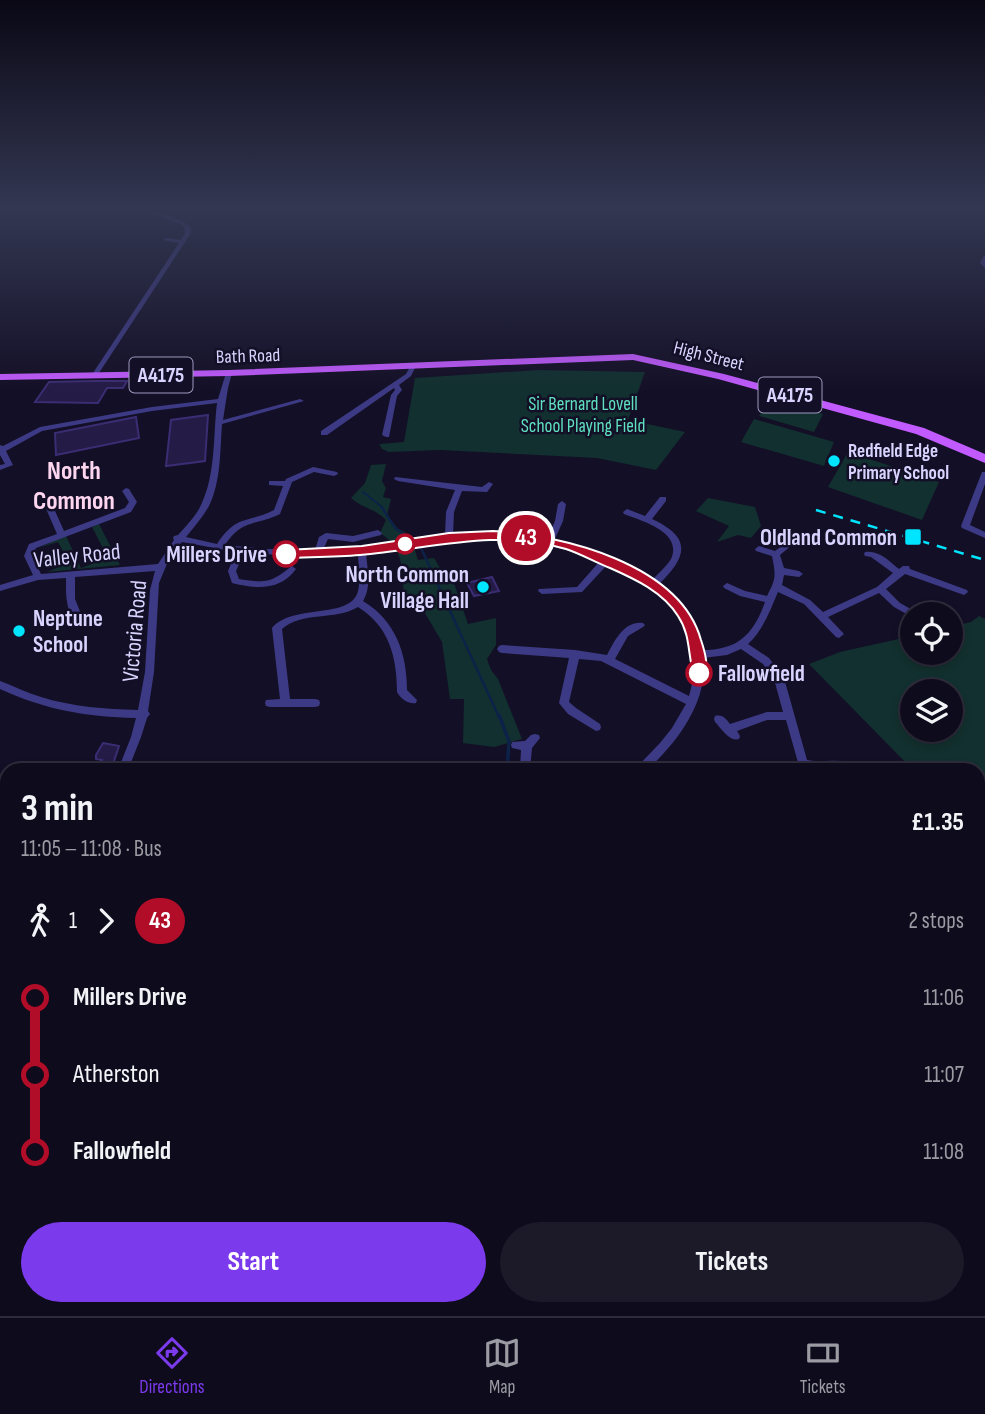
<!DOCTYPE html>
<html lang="en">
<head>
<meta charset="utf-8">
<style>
	body { margin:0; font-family:"Sofia Sans Condensed",sans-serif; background:#1c1929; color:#f1f3f6; height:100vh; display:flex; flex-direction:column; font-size:26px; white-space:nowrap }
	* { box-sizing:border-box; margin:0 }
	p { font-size:23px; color:#9b9ba3 }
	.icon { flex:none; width:38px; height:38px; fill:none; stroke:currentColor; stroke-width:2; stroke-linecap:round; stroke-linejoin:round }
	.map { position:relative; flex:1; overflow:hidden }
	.panel { position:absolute; left:0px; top:763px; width:985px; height:553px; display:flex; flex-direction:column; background:#0e0b1c; border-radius:21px 21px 0 0; box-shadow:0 4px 10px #0003,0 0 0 2px #2e2b3b }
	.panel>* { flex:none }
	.badge { padding:0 14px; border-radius:23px; font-size:24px; line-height:46px }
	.tools { position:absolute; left:900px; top:602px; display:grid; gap:14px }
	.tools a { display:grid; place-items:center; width:63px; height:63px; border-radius:50%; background:#0e0b1c; box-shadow:0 4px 10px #0003,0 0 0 2px #2e2b3b; font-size:35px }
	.map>.badge { position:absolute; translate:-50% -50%; box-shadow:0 0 0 4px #fff }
	.legs { display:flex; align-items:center; gap:10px; height:77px; padding:0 21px; font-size:23px }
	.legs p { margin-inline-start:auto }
	.headline { display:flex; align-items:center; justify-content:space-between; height:119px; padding:0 21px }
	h1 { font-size:38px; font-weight:700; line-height:52px }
	.button { display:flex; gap:14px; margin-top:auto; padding:14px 21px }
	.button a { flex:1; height:80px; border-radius:42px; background:#7c3aed; color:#fff; font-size:28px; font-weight:700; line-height:80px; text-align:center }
	.button a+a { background:#1c1929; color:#f1f3f6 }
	ul { padding:0 21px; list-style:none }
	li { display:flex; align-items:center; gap:24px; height:77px; font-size:26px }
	li i { display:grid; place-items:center; width:10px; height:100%; margin:0 9px; background:currentColor }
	li i::after { content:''; width:18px; height:18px; margin:-9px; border:5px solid; border-radius:50%; background:#0e0b1c }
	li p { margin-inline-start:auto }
	li:first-child i { background:linear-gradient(#0000 50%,currentColor 0) }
	li:last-child i { background:linear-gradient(currentColor 50%,#0000 0) }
	.dock { display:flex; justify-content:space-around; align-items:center; height:98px; border-top:2px solid #2e2b3b; background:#0e0b1c; font-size:19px; color:#9b9ba3 }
	.dock a { display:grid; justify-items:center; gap:4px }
	.dock .selected { color:#7c3aed }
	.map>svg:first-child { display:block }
</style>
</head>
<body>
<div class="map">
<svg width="985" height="1316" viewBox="0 0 985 1316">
	<rect width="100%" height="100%" fill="#130f26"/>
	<path fill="#12302f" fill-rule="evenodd" d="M 539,370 L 645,372 L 628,420 L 685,432 L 656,470 L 597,458 L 440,450 L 389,452 L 382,449 L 379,444 L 404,442 L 415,378 Z
		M 769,399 L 823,414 L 814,432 L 759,416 Z
		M 754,419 L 834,442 L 824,466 L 741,442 Z
		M 848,452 L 939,482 L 922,520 L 828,487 Z
		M 386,464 L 382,481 L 386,488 L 383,497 L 391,499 L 387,515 L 398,529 C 412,532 414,548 418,560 L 434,558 L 446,578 L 454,583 L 468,624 L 496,618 L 496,645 L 487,659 L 491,670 L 498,679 L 522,739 L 494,747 L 463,743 L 464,699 L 450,699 L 442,642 L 416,598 L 404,598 C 402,571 405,549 380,533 L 386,520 C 376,509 362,508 351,498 L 365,483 L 371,465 Z
		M 708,498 L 755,507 L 761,526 L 751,538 L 738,535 L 717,542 L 729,526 L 696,511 Z
		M 99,524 L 120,565 L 47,572 L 69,563 L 58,542 L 38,548 L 66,536 L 81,568 L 108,558 L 92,527 Z
		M 979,616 L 985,619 L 985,779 L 978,786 L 978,770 L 913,770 L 809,664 L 840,652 L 912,636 L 912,653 L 950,653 L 950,627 L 971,622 ZM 912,691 L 950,691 L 950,730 L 912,730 Z
		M 7,913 L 7,990 L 0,1008 L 0,924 Z
		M 286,1309 L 361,1309 L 364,1316 L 299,1316 Z
		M 575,1309 L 643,1309 L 646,1316 L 576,1316 Z"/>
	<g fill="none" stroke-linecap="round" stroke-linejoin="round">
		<path stroke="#0c2248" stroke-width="2" d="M 363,492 L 382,507"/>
		<path stroke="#0c2248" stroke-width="2.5" d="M 381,506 L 395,528 L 404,534
			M 421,548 L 499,717"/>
		<path stroke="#0c2248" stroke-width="3.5" d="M 499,715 L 509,741 L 507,770"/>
		<path stroke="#0c2248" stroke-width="4.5" d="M 606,1309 L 609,1316"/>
	</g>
	<path fill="#241b47" stroke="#3b2d73" stroke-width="2" d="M 94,381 L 127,381 L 123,388 L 107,388 L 98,403 L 35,402 L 49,382 Z
		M 208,415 L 205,461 L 166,466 L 171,420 Z
		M 136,417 L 139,438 L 56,455 L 55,433 Z
		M 492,577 L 499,591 L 474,596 L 467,583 Z
		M 103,743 L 119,746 L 111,770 L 96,769 L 102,760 L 96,759 L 96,755 Z"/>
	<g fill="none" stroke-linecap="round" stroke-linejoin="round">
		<path fill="#3d3a85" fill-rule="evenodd" d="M 140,209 C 153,209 179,218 190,226 L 191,233 L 97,376 L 92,377 L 91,376 L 179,243 L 163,240 L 166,238 L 181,240 L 185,233 L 184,227 L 180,224 Z
			M 985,256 L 985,268 L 980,263 L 983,257 Z
			M 411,365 L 416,366 L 411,376 L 399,385 L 402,390 L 397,396 L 389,437 L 386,437 L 382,435 L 391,395 L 395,390 L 394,388 L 327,435 L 321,435 L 321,431 L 406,374 Z
			M 229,371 L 232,373 L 228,388 L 223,420 L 300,399 L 304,401 L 222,424 C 220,451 221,481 209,506 C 203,517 194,527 186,537 L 217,544 C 237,514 246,524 274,510 L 283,486 L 269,485 L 269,481 L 285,481 L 286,479 L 313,467 L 337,472 L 338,474 L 334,476 L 314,472 L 292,482 L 280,514 C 255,526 242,519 225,545 L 265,549 L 315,550 L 319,537 L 326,533 L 353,536 L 378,530 L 382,533 L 381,535 L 353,542 L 328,539 L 323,550 L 368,546 L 445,535 L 446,512 L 455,490 L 398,481 L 394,479 L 395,477 L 482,487 L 489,482 L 493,484 L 487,492 L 462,491 L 454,512 L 453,534 L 496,533 L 547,539 L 555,521 L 558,504 L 562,501 L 566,504 L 563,521 L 554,541 L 609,558 L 652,580 C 658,574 666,567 671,559 C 683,532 642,521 624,514 L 623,512 L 627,509 L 645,516 L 660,497 L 666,497 L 666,501 L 652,519 C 693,538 687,557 658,585 C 680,601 696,624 702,650 C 738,650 753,635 765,602 L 740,596 L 724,588 L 723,586 L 727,583 L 745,591 L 767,596 C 776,579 776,576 772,556 L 756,551 L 755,549 L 759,546 L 775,551 L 794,537 L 798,540 L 780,555 L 784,568 L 799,571 L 803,574 L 799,577 L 784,575 L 782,585 L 810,600 L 823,612 L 877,587 L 893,573 L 871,557 L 865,556 L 864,554 L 865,552 C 879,550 889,561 899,569 L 903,566 L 909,566 L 910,569 L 967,590 L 968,592 L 964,595 L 905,574 L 886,589 L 900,603 L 916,612 L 917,614 L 912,614 L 912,617 L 910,616 L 894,607 L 879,593 L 828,617 L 844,634 L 839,638 L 836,637 L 804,604 L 778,592 C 770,610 764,629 748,644 L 769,658 L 784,678 L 807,760 L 814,761 C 829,762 856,757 865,770 L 812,770 L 799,766 L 786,720 L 767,720 L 737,731 L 740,736 L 739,739 C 729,742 722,729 715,722 L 714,719 L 715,716 C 723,714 726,719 730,724 L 767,712 L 783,712 L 774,679 L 763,664 L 741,649 L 727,655 L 703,658 C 709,701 677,743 647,770 L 634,770 L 660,743 L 672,728 L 686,704 L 601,661 L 579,659 L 569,702 L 576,708 L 600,724 L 601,727 L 600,730 L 596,731 L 568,714 L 559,703 L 569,658 L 502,653 L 499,652 L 497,649 L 499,646 L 502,645 L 575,650 L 607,655 C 615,640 624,621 643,623 L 645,625 L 643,627 L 628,636 L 615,659 L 689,696 C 709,628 664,590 607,565 L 582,592 L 542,594 L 538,591 L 539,589 L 577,587 L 600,561 C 559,546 517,537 473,538 C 437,539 402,547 366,552 C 367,568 372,586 363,601 C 396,621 407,654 407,690 L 417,700 L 416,703 C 409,705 400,698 397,692 C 397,657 389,626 358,607 C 335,621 302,611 282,629 L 290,699 L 315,699 L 319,700 L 320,703 L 319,706 L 315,707 L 270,707 L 266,706 L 265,703 L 266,700 L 280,699 L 272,628 C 293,603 351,620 358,591 C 361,579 358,565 358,553 L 301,556 L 244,553 L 236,571 L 239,579 C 252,581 266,584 278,576 C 284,573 287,569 292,566 L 296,569 C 280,591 256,589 232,583 L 228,571 L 236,552 L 182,542 L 169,559 L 159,583 L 154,672 L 148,711 L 150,714 L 147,718 L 141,737 L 128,770 L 118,770 L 131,737 L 136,718 C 87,717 46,710 0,689 L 0,681 C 14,686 27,693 41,697 C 73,707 105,709 138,710 L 145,672 L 150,590 L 155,571 L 75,577 L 75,599 L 83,619 L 78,622 C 65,613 66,593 66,578 L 38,580 L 0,591 L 0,585 L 33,575 L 24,556 L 29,544 L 57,534 L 44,504 L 45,502 L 51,502 L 64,531 L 125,508 L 129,502 L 122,491 L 126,488 L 129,489 L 137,502 L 131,512 L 36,548 L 32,556 L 41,574 L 158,564 L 174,540 L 173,538 L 174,536 L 178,535 C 186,526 196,516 201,505 C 216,474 213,436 217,403 L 152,411 L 42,431 L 6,451 L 13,465 L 0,470 L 0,465 L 5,464 L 0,455 L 0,445 L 3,446 L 40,427 L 152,407 L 218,399 L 226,373 Z
			M 982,472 L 985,472 L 985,484 L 970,525 L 985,532 L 985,538 L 962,528 L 961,526 Z
			M 535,734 L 539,735 L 540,738 L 532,748 L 530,770 L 520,770 L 521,750 L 512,748 L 511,745 L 512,742 L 525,741 L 531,735 Z
			M 985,820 L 985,841 L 980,848 L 985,854 L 985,872 L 981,870 L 978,865 L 978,828 L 981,821 Z
			M 0,871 L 7,873 L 7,885 L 0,883 Z
			M 7,931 C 7,940 10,951 0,955 C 0,946 0,935 7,931 Z
			M 978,931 L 985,934 L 985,948 L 978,945 Z
			M 978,1132 L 985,1135 L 985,1150 L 978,1147 Z
			M 0,1152 L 5,1154 L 7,1157 L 7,1177 L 2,1175 L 0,1172 Z
			M 57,1309 L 74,1309 L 77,1316 L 60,1316 Z
			M 496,1309 L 512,1309 L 515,1316 L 499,1316 Z
			M 737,1309 L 753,1309 L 755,1316 L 739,1316 Z
			M 951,1309 L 968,1309 L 971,1316 L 954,1316 Z"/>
		<path fill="#c25bff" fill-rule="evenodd" d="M 633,354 L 724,374 L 924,428 L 985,454 L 985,463 L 916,434 L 718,379 L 633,360 L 229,376 L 0,380 L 0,374 L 229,370 Z"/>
		<path stroke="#00e5ff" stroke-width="2.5" stroke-dasharray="10 8" stroke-linecap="butt" d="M 816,510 L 985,560"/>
	</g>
	<linearGradient id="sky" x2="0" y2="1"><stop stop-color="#0a0815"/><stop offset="0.53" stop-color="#333752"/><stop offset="1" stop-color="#333752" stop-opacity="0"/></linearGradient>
	<rect width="985" height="393" fill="url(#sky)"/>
	<path fill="#b10d28" stroke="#fff" stroke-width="2" d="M 493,531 C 563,535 680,564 701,640 C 705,652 709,666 704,677 L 695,677 C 687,659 692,637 678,616 C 663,592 635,579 610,568 C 595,562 581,554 566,549 C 496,528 430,549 360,555 C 336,557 311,557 286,558 L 280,554 L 286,550 L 362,546 L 449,533 Z"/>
	<g fill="#00e5ff" stroke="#130f26" stroke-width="2.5">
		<circle cx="834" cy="461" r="7"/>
		<rect x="904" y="528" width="18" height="18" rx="3.5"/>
		<circle cx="483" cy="587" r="7"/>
		<circle cx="19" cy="631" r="7"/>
	</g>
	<g fill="#fff" stroke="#b10d28" stroke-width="3.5">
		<circle cx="405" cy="544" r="9"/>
		<circle cx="286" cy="554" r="12"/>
		<circle cx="699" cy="673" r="12"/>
	</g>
	<g text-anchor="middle" stroke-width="5" stroke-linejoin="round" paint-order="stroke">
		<g font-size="19" fill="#d9d4ff" stroke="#130f26">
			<text transform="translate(248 355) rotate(-2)" y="7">Bath Road</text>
			<text transform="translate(709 355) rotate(14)" y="7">High Street</text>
		</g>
		<g font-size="19" fill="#5fe0c0" stroke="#130f26">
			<text x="583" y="410">Sir Bernard Lovell<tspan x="583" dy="22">School Playing Field</tspan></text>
		</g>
		<g font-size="19" font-weight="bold" fill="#d9d4ff" stroke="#130f26" text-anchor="start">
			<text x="848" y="457">Redfield Edge<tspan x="848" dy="22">Primary School</tspan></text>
		</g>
		<g fill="#130f26" stroke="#9e99be" stroke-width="2">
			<rect x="129.5" y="357.5" width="63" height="35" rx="5"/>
			<rect x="758.5" y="377.5" width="63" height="35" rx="5"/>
		</g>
		<g font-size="21" font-weight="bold" fill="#d9d4ff">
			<text x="161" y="382">A4175</text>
			<text x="790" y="402">A4175</text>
		</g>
		<g font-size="23" font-weight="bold" fill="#d9d4ff" stroke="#130f26" text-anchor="end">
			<text x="897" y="545">Oldland Common</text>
			<text x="469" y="582">North Common<tspan x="469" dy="26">Village Hall</tspan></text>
			<text x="33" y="626" text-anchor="start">Neptune<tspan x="33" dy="26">School</tspan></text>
		</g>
		<g font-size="23" font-weight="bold" fill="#d9d4ff" stroke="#130f26" text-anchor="end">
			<text x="267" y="562">Millers Drive</text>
			<text x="718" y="681" text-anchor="start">Fallowfield</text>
		</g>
		<g font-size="23" fill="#d9d4ff" stroke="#130f26">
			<text transform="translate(77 555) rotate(-6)" y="8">Valley Road</text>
			<text transform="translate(134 631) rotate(-85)" y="8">Victoria Road</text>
		</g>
		<g font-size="26" font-weight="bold" fill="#ffd6f0" stroke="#130f26">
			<text x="74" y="479">North<tspan x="74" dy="30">Common</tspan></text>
		</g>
	</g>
</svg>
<div class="tools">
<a><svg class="icon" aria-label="locate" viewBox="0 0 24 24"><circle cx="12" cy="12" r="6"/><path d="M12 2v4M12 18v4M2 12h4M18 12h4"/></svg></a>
<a><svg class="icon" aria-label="layers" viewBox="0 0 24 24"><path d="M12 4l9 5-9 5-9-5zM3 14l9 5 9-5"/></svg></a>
</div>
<b class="badge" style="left:526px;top:538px;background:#b10d28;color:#fff">43</b>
<section class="panel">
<div class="headline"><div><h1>3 min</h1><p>11:05 – 11:08 · Bus</p></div><b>£1.35</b></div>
<div class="legs"><svg class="icon" aria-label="walk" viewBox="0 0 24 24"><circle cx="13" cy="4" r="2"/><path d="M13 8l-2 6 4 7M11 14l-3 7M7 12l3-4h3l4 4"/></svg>1<svg class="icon" aria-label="forward" viewBox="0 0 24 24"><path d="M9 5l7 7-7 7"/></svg><b class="badge" style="background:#b10d28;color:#fff">43</b><p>2 stops</p></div>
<ul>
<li><i style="color:#b10d28"></i><b>Millers Drive</b><p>11:06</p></li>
<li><i style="color:#b10d28"></i><span>Atherston</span><p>11:07</p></li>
<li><i style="color:#b10d28"></i><b>Fallowfield</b><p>11:08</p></li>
</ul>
<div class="button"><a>Start</a><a>Tickets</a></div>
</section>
</div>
<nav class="dock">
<a class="selected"><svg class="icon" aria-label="directions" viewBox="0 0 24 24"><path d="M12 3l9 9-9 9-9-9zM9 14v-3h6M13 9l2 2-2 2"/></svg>Directions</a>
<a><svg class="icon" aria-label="map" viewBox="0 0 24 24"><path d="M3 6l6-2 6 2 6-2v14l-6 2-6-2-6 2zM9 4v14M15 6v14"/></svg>Map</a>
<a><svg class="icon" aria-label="tickets" viewBox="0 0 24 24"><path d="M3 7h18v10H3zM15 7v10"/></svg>Tickets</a>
</nav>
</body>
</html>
